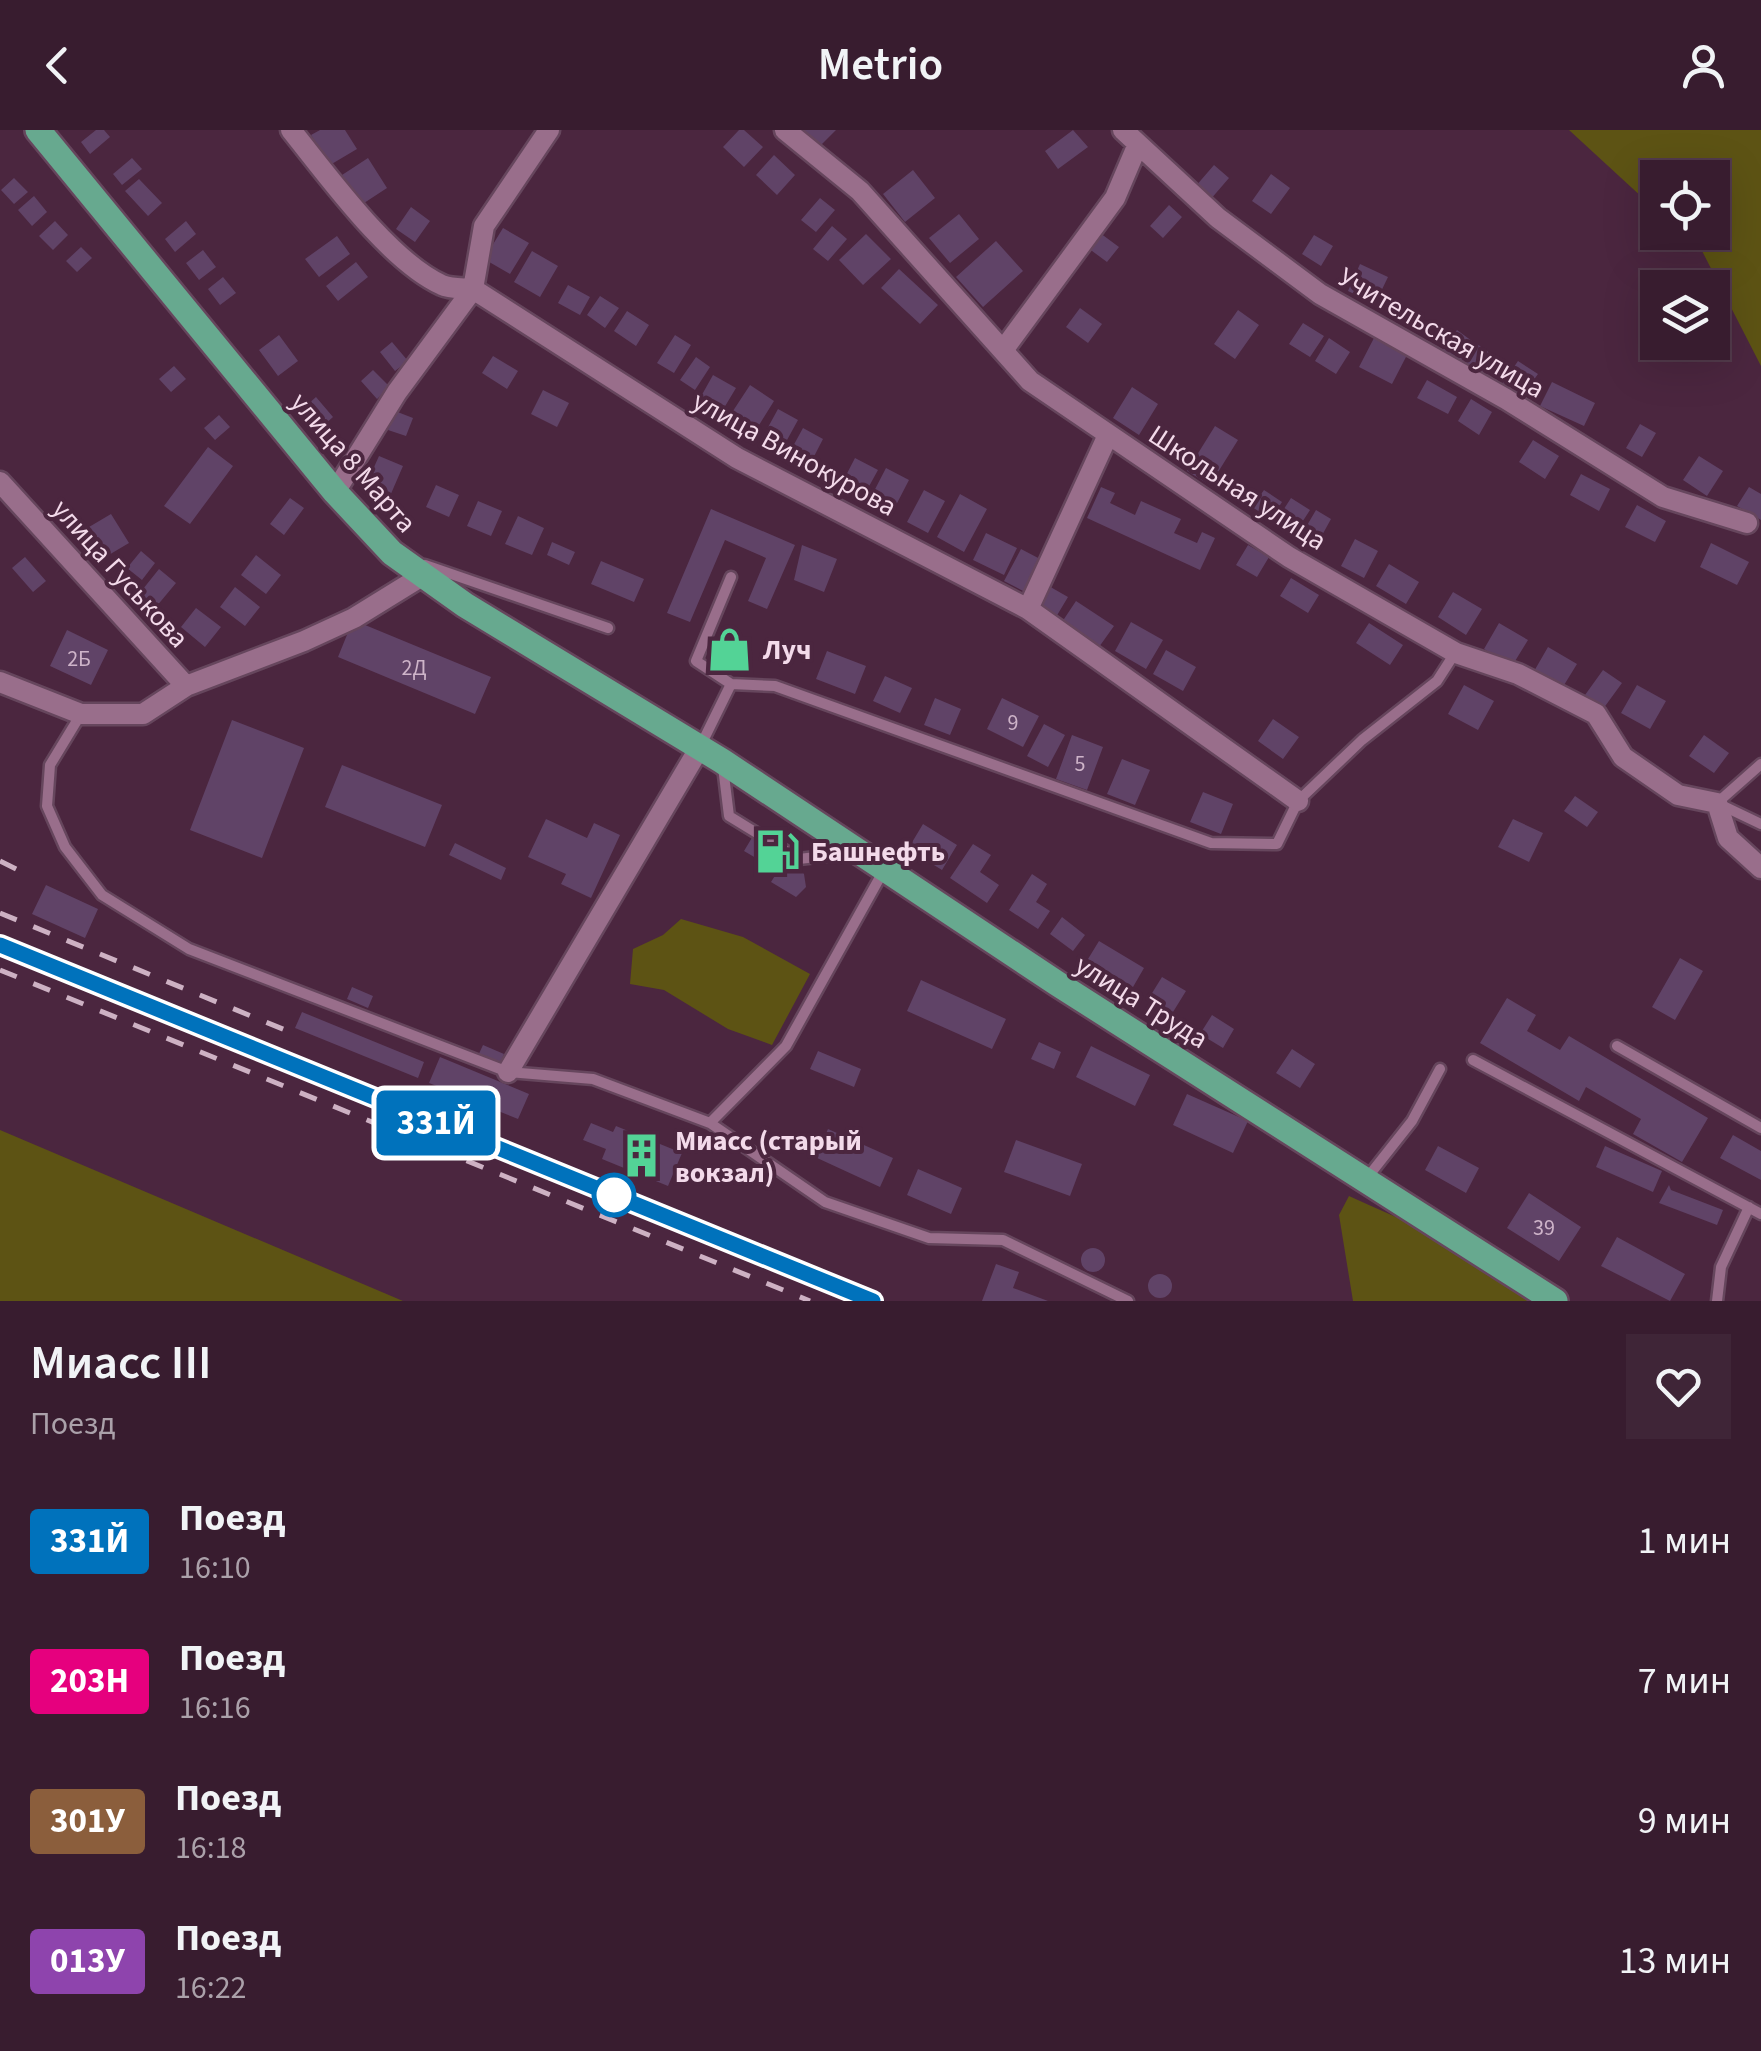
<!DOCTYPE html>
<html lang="ru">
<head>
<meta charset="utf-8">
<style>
	body { margin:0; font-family:"Source Sans 3",sans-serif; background:#3f2537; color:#f1f3f6; height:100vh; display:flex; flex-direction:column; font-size:38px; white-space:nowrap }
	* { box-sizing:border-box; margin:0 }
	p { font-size:32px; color:#aba1aa }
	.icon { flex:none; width:55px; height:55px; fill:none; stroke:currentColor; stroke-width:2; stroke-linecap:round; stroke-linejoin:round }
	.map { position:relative; height:1171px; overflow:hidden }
	.drawer { display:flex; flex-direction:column; background:#381c2f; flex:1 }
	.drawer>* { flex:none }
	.badge { padding:0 20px; border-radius:8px; font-size:35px; line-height:65px }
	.fabs { position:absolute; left:1640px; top:30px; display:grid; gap:20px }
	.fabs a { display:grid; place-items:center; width:90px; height:90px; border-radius:0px; background:#381c2f; box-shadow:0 10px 40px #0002,0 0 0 2px #523a4b; font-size:50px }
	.map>.badge { position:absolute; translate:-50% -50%; box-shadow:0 0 0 5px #fff }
	.round { display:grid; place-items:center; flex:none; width:105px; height:105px; border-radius:0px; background:#3f2537 }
	.head { display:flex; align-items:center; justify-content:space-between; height:170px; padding:0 30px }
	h1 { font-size:48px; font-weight:600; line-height:75px }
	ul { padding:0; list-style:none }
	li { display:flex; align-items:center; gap:30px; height:140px; padding:0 30px }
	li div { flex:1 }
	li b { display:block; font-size:38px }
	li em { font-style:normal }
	li .badge { min-width:110px; font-weight:700; text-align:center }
	header { display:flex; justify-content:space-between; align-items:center; height:130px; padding:0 30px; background:#381c2f; font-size:45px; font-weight:600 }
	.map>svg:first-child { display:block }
</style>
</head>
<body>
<header><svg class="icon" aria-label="back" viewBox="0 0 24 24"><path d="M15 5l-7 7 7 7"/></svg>Metrio<svg class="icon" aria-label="person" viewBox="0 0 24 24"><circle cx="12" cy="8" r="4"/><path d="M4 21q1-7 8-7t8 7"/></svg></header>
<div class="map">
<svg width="1761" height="1171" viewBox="0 0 1761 1171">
	<rect width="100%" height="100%" fill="#4b263f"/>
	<path fill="#5d5314" d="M 1569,0 L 1761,0 L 1761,236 L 1700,117 L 1683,103 L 1712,102 L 1712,48 L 1658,48 L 1657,81 Z
		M 681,789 L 743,807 L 810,844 L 772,915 L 728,899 L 664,860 L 630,854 L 633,819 L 663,805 Z
		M 0,1000 L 403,1171 L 0,1171 Z
		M 1349,1066 C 1413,1095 1487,1125 1541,1171 L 1353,1171 L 1339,1085 Z"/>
	<path fill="#604367" d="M 96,0 L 104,0 L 110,7 L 90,24 L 81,12 Z
		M 320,0 L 345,0 L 357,19 L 330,35 L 311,5 Z
		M 739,0 L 744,0 L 763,17 L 744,37 L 723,17 Z
		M 802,0 L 836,0 L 819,17 Z
		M 1073,0 L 1088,17 L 1058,39 L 1045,21 Z
		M 774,25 L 795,45 L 777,65 L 756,45 Z
		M 132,28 L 142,39 L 122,55 L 113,44 Z
		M 368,28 L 387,58 L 361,75 L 342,45 Z
		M 1214,35 L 1229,48 L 1210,70 L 1195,57 Z
		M 913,40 L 935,68 L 905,92 L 883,64 Z
		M 1271,44 L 1290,58 L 1271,84 L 1252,71 Z
		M 14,48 L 28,62 L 14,74 L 1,60 Z
		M 139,49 L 162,73 L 148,86 L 125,61 Z
		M 34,66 L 47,82 L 32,96 L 18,80 Z
		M 820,68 L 835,80 L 816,102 L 801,90 Z
		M 1169,75 L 1182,87 L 1163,108 L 1150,96 Z
		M 411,77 L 430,91 L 415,112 L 396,99 Z
		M 959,84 L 979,109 L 950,133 L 929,108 Z
		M 55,91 L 68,105 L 53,120 L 39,106 Z
		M 186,91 L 196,104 L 175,122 L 165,109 Z
		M 832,96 L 847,109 L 828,131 L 813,119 Z
		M 503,98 L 529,113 L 510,144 L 484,129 Z
		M 1100,103 L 1119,117 L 1107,132 L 1088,118 Z
		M 866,104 L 891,129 L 863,155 L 839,130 Z
		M 1314,105 L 1333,116 L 1321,136 L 1302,124 Z
		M 337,106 L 350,124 L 319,147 L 305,129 Z
		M 996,111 L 1023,141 L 983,177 L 956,147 Z
		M 81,117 L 92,128 L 77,142 L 66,131 Z
		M 203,120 L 216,137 L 199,150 L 186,133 Z
		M 532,121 L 558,136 L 540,167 L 514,152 Z
		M 356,132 L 368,147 L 338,171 L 326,156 Z
		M 1360,134 L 1388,147 L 1375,174 L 1348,161 Z
		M 899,139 L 938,175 L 920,194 L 881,158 Z
		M 223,147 L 236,163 L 220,175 L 208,159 Z
		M 568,155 L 590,167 L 580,185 L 558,173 Z
		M 600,166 L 619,178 L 605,198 L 587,185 Z
		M 1080,178 L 1102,194 L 1088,213 L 1066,197 Z
		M 1238,180 L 1259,195 L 1235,229 L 1214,214 Z
		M 627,181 L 649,195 L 636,216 L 614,201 Z
		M 1303,193 L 1324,206 L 1310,227 L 1289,214 Z
		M 1457,200 L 1476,214 L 1461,236 L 1441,222 Z
		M 279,205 L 298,231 L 278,246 L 259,220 Z
		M 675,205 L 691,215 L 674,243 L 657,233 Z
		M 1329,208 L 1350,222 L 1336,244 L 1315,231 Z
		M 1374,208 L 1407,225 L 1392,254 L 1359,237 Z
		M 392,212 L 408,231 L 395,241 L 380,222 Z
		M 1477,214 L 1497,228 L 1481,250 L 1462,237 Z
		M 493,226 L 518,241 L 507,259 L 482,243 Z
		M 696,227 L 710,237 L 695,260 L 680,250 Z
		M 1518,231 L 1538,244 L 1522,266 L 1503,253 Z
		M 174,236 L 186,249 L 171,262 L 159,249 Z
		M 373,240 L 390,257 L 377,269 L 361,251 Z
		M 713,245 L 736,258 L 721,283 L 699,270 Z
		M 1427,250 L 1457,267 L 1448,284 L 1417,268 Z
		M 1552,252 L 1595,273 L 1584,296 L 1540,276 Z
		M 750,255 L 774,271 L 756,300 L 731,284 Z
		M 1132,257 L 1158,274 L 1139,305 L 1113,288 Z
		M 543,260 L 569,273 L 557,297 L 531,284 Z
		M 316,267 L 333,287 L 315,303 L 298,283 Z
		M 1471,269 L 1492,282 L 1479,305 L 1458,291 Z
		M 778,279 L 798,290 L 781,321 L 761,310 Z
		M 395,281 L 413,288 L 406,306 L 388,300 Z
		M 219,285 L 230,297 L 215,310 L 204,298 Z
		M 1640,294 L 1656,303 L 1642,327 L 1626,318 Z
		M 1215,296 L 1238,310 L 1210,355 L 1187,341 Z
		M 803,298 L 823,309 L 807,340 L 786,329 Z
		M 1533,310 L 1559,326 L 1545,349 L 1519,332 Z
		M 208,317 L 233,336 L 190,394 L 164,376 Z
		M 379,326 L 403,336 L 390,366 L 366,355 Z
		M 1699,326 L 1723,341 L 1707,366 L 1683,350 Z
		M 855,328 L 878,340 L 862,369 L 840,357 Z
		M 886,338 L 909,350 L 894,379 L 871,367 Z
		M 1581,344 L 1610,359 L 1599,381 L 1570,365 Z
		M 436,355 L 459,365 L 449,387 L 426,377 Z
		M 1101,357 L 1115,363 L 1110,373 L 1135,385 L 1141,371 L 1181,389 L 1174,403 L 1197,413 L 1202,402 L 1215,408 L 1200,440 L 1087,388 Z
		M 1749,357 L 1761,364 L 1761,390 L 1737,376 Z
		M 924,360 L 945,371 L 928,403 L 907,392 Z
		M 1264,360 L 1282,372 L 1271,389 L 1252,377 Z
		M 960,364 L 987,379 L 964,422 L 937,407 Z
		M 290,368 L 304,378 L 284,405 L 270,394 Z
		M 1291,368 L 1310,380 L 1299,397 L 1280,385 Z
		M 478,371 L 502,381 L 491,406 L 467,396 Z
		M 1637,375 L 1666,391 L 1655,412 L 1625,397 Z
		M 711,379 L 795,415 L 767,479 L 748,471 L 766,428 L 725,410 L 690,492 L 667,483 Z
		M 1316,380 L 1331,389 L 1315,418 L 1299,409 Z
		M 111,384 L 129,413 L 107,426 L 89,397 Z
		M 518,386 L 544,398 L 532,425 L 505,414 Z
		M 986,403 L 1017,418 L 1004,445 L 973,430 Z
		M 1355,409 L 1378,421 L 1364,448 L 1341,436 Z
		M 552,412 L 575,422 L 569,435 L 547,425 Z
		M 1711,413 L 1749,432 L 1737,455 L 1700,437 Z
		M 802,415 L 837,429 L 824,462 L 794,450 Z
		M 1248,415 L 1269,427 L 1257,447 L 1236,435 Z
		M 1021,419 L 1042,430 L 1025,462 L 1004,451 Z
		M 141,421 L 155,433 L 142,450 L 127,438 Z
		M 256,425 L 281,445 L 266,464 L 241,445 Z
		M 25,427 L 46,451 L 33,462 L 12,438 Z
		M 601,431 L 644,449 L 634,472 L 591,454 Z
		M 1389,434 L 1419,452 L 1406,474 L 1376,456 Z
		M 159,439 L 176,453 L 156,477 L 139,464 Z
		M 1291,448 L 1319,465 L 1308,483 L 1280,466 Z
		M 1047,455 L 1068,467 L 1056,487 L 1035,475 Z
		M 235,457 L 260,477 L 245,496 L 220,477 Z
		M 1453,462 L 1482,479 L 1466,505 L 1438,487 Z
		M 1076,471 L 1114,496 L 1099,517 L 1062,492 Z
		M 196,478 L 221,497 L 205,517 L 181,497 Z
		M 353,490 L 491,547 L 475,584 L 338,527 Z
		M 1131,492 L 1163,510 L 1146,539 L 1115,521 Z
		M 1369,493 L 1403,515 L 1390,535 L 1356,513 Z
		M 1499,493 L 1528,510 L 1512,536 L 1484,519 Z
		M 67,500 L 108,520 L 91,555 L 50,536 Z
		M 725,502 L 746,514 L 734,535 L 713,523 Z
		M 1548,517 L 1577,534 L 1561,560 L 1533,543 Z
		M 1166,520 L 1196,537 L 1183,561 L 1153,544 Z
		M 827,521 L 866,536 L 855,564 L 816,549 Z
		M 1603,540 L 1622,553 L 1603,579 L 1585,565 Z
		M 885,546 L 912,558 L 900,583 L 873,571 Z
		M 1464,555 L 1494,571 L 1478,600 L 1448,584 Z
		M 1637,555 L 1666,571 L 1650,599 L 1621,583 Z
		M 935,568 L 961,579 L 950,605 L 924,595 Z
		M 1002,568 L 1039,586 L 1023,617 L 987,599 Z
		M 1273,589 L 1299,607 L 1283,629 L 1258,611 Z
		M 232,590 L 304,618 L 262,728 L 190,700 Z
		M 1044,594 L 1065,605 L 1048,637 L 1027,626 Z
		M 1072,605 L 1103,617 L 1087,660 L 1056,649 Z
		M 1704,605 L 1729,623 L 1714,643 L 1689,626 Z
		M 1122,629 L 1150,640 L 1135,675 L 1107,664 Z
		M 342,635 L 442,675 L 425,717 L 325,677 Z
		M 1203,662 L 1233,674 L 1221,704 L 1190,692 Z
		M 1575,666 L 1598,682 L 1587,697 L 1564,681 Z
		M 546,689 L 587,708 L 594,693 L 620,705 L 591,768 L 561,754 L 566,744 L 528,727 Z
		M 1513,689 L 1543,703 L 1529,732 L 1498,717 Z
		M 923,694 L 957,715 L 942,740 L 908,719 Z
		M 756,701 L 785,719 L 773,738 L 744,721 Z
		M 455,713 L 506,738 L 501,750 L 449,725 Z
		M 973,714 L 991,725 L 980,742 L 999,755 L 987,773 L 950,748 Z
		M 798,739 L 804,744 L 806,757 L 796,767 L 771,752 L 778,741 Z
		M 1032,744 L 1047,754 L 1036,772 L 1050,781 L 1038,799 L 1009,780 Z
		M 46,755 L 98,779 L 85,808 L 32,784 Z
		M 1062,787 L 1085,805 L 1073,821 L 1050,804 Z
		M 1099,811 L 1144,838 L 1133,857 L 1088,829 Z
		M 1680,828 L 1703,841 L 1675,890 L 1652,877 Z
		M 1162,847 L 1186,861 L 1173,882 L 1149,868 Z
		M 921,850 L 1006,889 L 992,919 L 907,881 Z
		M 352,857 L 373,866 L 368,878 L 347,869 Z
		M 1507,868 L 1536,885 L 1527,901 L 1560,920 L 1569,906 L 1708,988 L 1682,1032 L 1633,1004 L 1641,989 L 1586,957 L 1579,971 L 1480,913 Z
		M 302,882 L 424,932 L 418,948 L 295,898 Z
		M 1212,885 L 1234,899 L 1223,918 L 1200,904 Z
		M 1039,912 L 1061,922 L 1054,939 L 1031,929 Z
		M 483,915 L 504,924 L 498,939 L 476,930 Z
		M 1091,916 L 1150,945 L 1135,976 L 1076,947 Z
		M 1292,919 L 1315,934 L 1300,958 L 1276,943 Z
		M 818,921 L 861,939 L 854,957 L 810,939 Z
		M 440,927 L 529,964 L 518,989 L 429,953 Z
		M 1187,964 L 1248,991 L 1233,1023 L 1173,995 Z
		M 591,993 L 613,1002 L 616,996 L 682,1023 L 668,1056 L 602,1029 L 606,1019 L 583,1010 Z
		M 828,999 L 893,1028 L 880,1057 L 815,1027 Z
		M 1733,1005 L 1761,1021 L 1761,1050 L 1720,1028 Z
		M 1016,1010 L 1082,1034 L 1070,1066 L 1004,1042 Z
		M 1438,1016 L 1479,1038 L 1466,1063 L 1425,1040 Z
		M 1605,1016 L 1662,1041 L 1653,1062 L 1596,1037 Z
		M 918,1039 L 962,1058 L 951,1084 L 907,1065 Z
		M 1669,1055 L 1671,1060 L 1723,1080 L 1717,1095 L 1659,1073 Z
		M 1529,1063 L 1581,1097 L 1559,1131 L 1507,1098 Z
		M 1617,1107 L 1685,1144 L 1670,1171 L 1601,1136 Z
		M1081 1130a12 12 0 1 1 24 0a12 12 0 1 1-24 0Z
		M 996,1134 L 1019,1142 L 1013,1158 L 1048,1171 L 982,1171 Z
		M1148 1156a12 12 0 1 1 24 0a12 12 0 1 1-24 0Z"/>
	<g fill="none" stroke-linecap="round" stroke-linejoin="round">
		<defs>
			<path id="service" d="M 425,435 L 608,498
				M 731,554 L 696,531 L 731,447
				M 81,584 L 50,635 L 47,676 L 65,717 L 102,765 L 189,819 L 508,942 L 593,949 L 710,993 L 825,1072 L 929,1108 L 1003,1110 L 1128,1171
				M 700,617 L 731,554 L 775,556 L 1211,713 L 1277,714 L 1298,671 L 1362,610 L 1437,551 L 1455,523
				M 1761,634 L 1717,673 L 1761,694
				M 723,637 L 729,686 L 799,729 L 850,723
				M 1617,916 L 1761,998
				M 1473,930 L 1761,1084
				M 710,993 L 786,916 L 884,740
				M 1367,1048 L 1412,991 L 1440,939
				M 1717,1171 L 1721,1137 L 1749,1077"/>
			<path id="minor" d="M 291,0 C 328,46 389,131 442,155 C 450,159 463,158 473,159 L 737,328 L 1028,479 L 1298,671
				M 785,0 L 860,61 L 1030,251 L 1289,427 L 1456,523 L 1518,544 L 1596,584 L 1623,627 L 1678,665 L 1717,673 L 1728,708 L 1761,738
				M 1123,0 L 1218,88 L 1320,164 L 1506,269 L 1663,367 L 1747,393
				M 1004,219 L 1115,68 L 1138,14
				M 0,352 L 186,556 L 304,511 L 354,488 L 422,446
				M 335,362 L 397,262 L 473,159 L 484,96 L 549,0
				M 1028,479 L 1108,305
				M 0,552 L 81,584 L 143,584 L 186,556
				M 508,942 L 700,617"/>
			<path id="primary" d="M 38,0 L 335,362 L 392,423 L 465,475 L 722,631 L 1058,854 L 1555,1171"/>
		</defs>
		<use href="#service" stroke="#66465d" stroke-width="15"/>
		<use href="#minor" stroke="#66465d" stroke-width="25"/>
		<use href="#primary" stroke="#66465d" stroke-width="30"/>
		<use href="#service" stroke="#996e8b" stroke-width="10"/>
		<use href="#minor" stroke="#996e8b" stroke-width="20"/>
		<use href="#primary" stroke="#67a98f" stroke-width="25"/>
		<path stroke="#cdb1c3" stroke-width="5" stroke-dasharray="18 18" stroke-linecap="butt" d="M 0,731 L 18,740
			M 0,783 L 290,902
			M 0,815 L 873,1171
			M 0,840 L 810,1171"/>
	</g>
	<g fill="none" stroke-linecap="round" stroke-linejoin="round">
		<defs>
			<path id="line" d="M 0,815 L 873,1171"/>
		</defs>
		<use href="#line" stroke="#fff" stroke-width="22"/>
		<use href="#line" stroke="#0072bc" stroke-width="15"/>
	</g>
	<defs>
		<symbol id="shop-bare" viewBox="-9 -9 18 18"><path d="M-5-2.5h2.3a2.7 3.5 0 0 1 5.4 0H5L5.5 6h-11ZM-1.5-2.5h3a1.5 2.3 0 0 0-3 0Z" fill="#53d396" stroke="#4b263f" stroke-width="2.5" paint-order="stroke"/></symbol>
		<symbol id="fuel-bare" viewBox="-9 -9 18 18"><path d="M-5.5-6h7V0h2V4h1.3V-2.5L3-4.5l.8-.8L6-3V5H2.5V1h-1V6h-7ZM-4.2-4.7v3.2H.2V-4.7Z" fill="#53d396" stroke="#4b263f" stroke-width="2.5" paint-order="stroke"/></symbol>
		<symbol id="building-bare" viewBox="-9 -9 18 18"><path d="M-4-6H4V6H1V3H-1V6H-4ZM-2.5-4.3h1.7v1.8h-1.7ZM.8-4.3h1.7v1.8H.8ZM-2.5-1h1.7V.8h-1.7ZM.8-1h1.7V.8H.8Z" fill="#53d396" stroke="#4b263f" stroke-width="2.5" paint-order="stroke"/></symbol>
	</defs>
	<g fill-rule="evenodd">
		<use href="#shop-bare" x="698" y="488" width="63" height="63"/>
		<use href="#fuel-bare" x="746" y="690" width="63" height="63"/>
		<use href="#building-bare" x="610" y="994" width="63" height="63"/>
	</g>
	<circle fill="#fff" stroke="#0072bc" stroke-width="5" cx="614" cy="1065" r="20"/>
	<g text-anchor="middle" stroke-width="8" stroke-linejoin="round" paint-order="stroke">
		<g font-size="22" fill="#ceb4c9">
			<text x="79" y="536">2Б</text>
			<text x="414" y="545">2Д</text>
			<text x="1013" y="600">9</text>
			<text x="1080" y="641">5</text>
			<text x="1544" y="1105">39</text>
		</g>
		<g font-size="28" fill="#f3daea" stroke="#4b263f">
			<text transform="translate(1442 202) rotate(30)" y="10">Учительская улица</text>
			<text transform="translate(795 323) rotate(29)" y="10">улица Винокурова</text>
			<text transform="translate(354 332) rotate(49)" y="10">улица 8 Марта</text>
			<text transform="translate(1238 357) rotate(33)" y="10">Школьная улица</text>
			<text transform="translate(121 443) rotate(48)" y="10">улица Гуськова</text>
			<text transform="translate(1142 871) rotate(32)" y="10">улица Труда</text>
		</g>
		<g font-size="28" font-weight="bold" fill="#f3daea" stroke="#4b263f" text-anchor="start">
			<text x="763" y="529">Луч</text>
			<text x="811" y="731">Башнефть</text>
			<text x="675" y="1020">Миасс (старый<tspan x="675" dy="32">вокзал)</tspan></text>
		</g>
	</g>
</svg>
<div class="fabs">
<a><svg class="icon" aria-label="locate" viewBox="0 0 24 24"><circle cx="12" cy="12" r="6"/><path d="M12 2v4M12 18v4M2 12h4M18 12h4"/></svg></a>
<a><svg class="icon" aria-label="layers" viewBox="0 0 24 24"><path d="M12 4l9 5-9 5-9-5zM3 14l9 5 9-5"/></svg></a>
</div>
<b class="badge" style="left:436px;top:993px;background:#0072bc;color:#fff">331Й</b>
</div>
<section class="drawer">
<div class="head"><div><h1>Миасс III</h1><p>Поезд</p></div><a class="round"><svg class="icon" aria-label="heart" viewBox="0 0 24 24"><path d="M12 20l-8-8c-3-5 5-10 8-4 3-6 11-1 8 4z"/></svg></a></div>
<ul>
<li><span class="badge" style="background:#0072bc;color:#fff">331Й</span><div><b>Поезд</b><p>16:10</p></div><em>1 мин</em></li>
<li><span class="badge" style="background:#e6007e;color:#fff">203Н</span><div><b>Поезд</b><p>16:16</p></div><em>7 мин</em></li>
<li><span class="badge" style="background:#8b5e3c;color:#fff">301У</span><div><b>Поезд</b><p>16:18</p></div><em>9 мин</em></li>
<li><span class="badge" style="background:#8e44ad;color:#fff">013У</span><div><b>Поезд</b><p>16:22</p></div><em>13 мин</em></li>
</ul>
</section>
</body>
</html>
